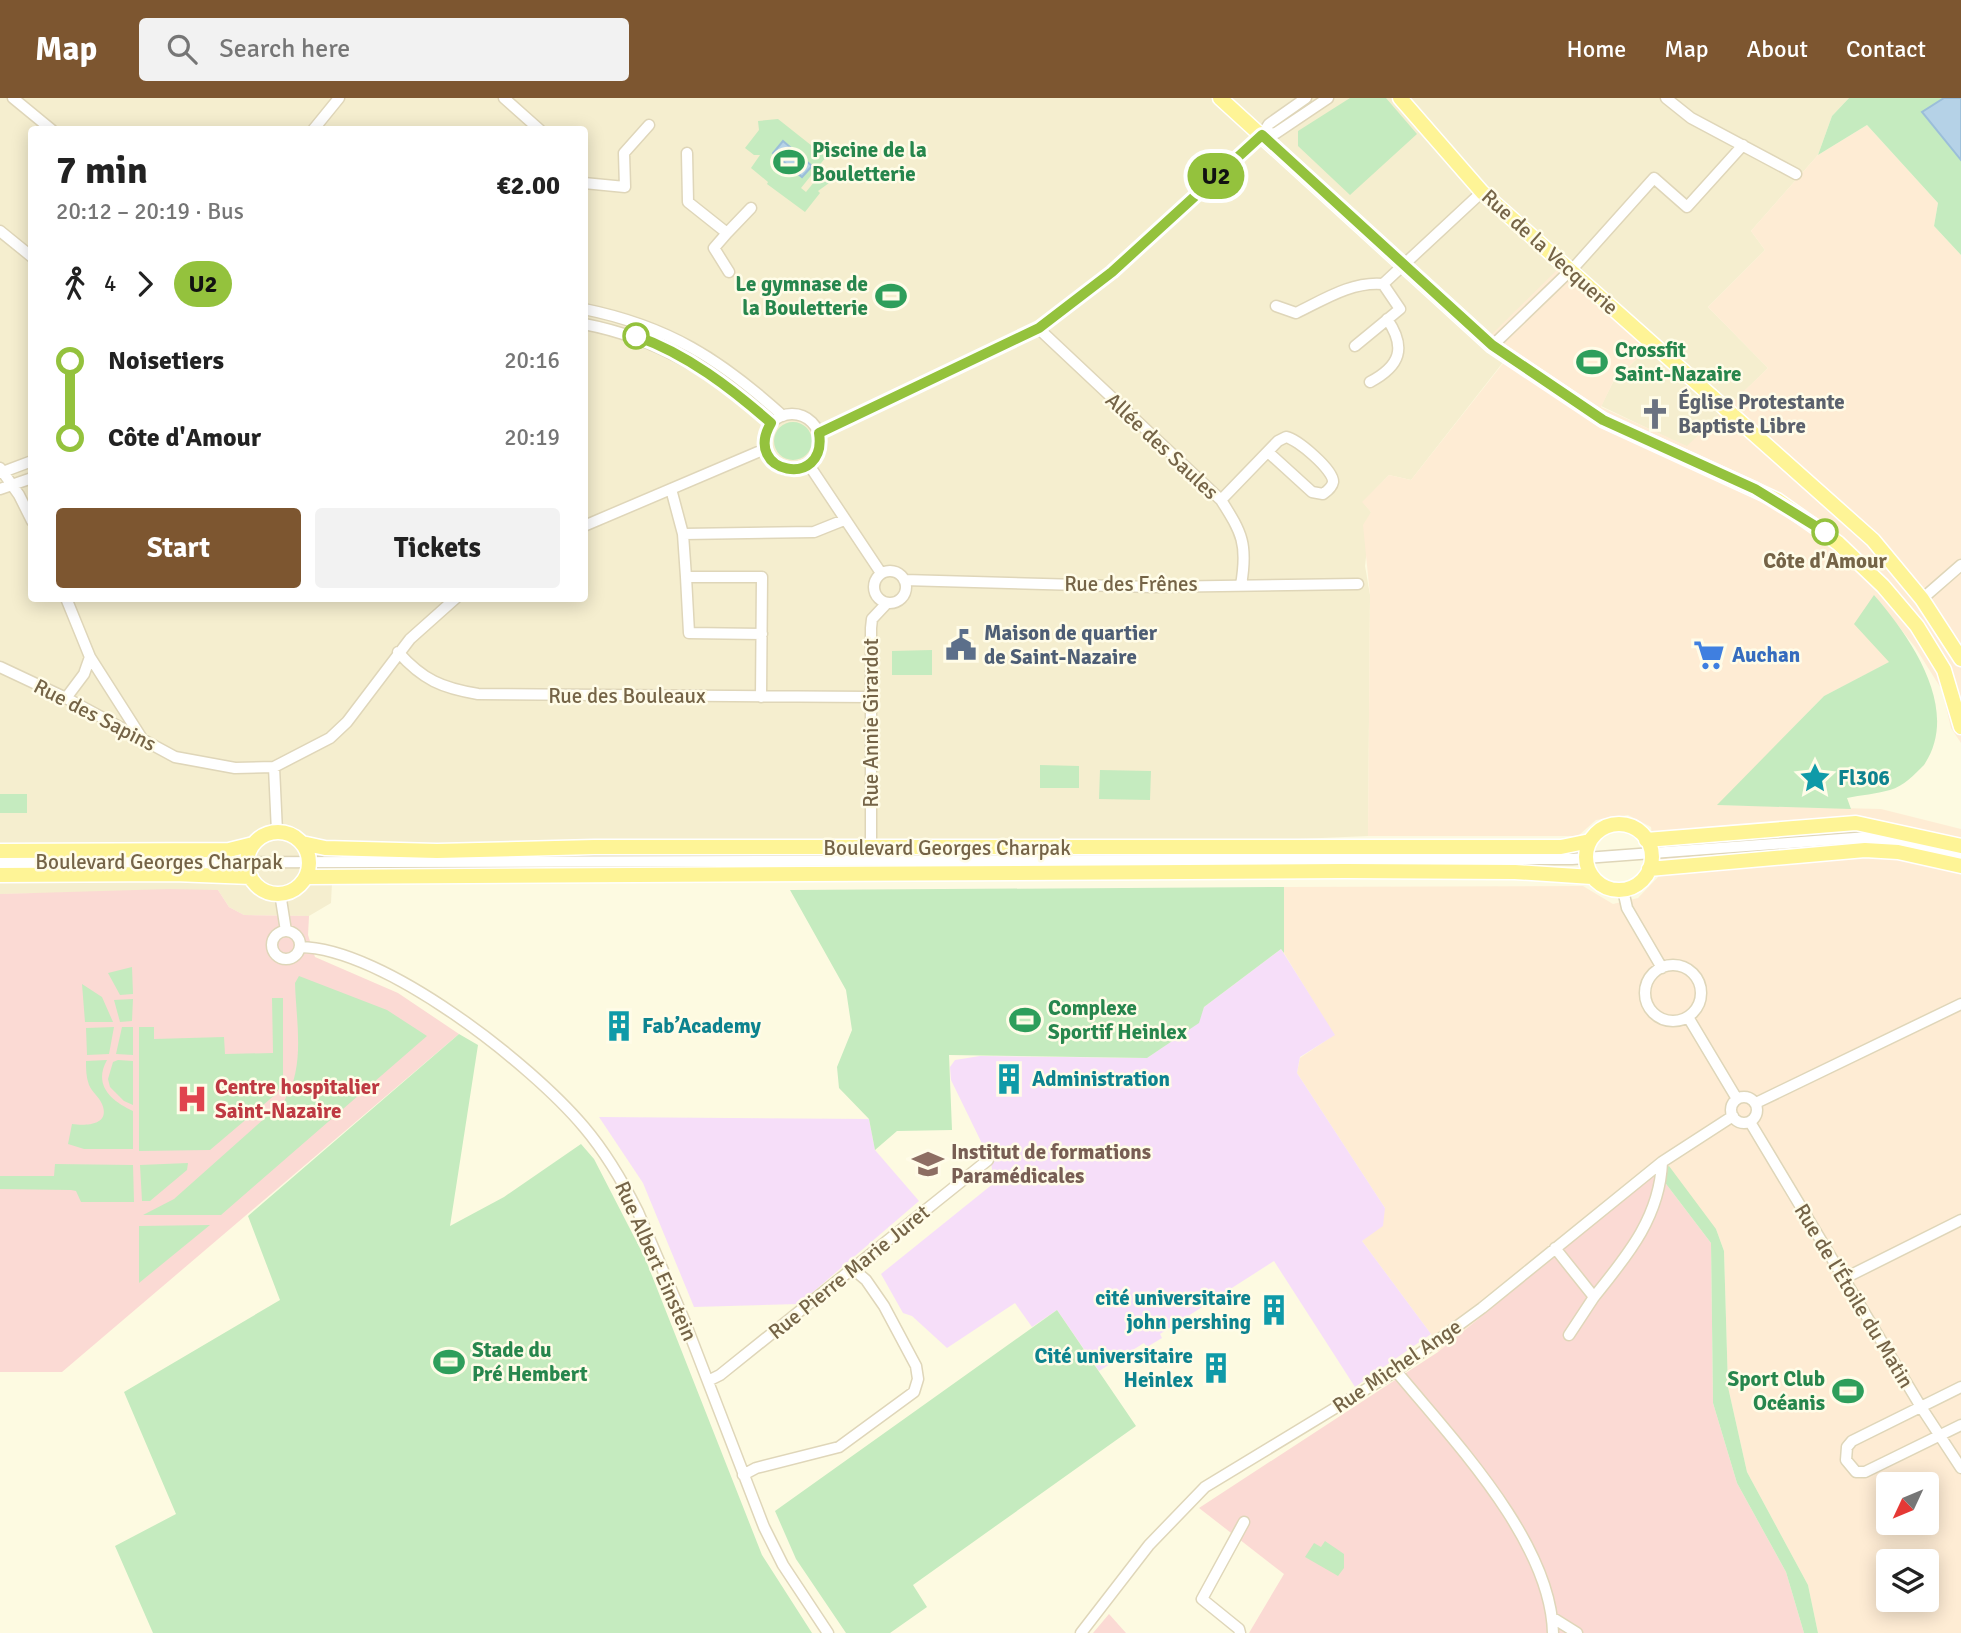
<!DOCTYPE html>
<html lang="en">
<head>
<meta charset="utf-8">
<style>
	body { margin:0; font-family:Signika,sans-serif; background:#f2f2f2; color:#222; height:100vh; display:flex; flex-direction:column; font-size:26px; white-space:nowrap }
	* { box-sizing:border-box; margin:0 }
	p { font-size:23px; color:#767676 }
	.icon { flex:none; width:38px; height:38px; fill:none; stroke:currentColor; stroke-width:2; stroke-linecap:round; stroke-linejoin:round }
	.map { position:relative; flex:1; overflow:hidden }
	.drawer { position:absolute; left:28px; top:28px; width:560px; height:476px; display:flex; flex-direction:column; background:#fff; border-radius:7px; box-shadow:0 4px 18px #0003 }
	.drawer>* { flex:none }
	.badge { padding:0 14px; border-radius:23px; font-size:24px; line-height:46px }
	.needle { width:46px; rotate:226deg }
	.fabs { position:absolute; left:1876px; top:1374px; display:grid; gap:14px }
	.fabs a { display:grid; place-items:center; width:63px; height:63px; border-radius:7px; background:#fff; box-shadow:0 4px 18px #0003; font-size:35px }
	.map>.badge { position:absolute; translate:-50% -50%; box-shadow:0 0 0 4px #fff }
	.legs { display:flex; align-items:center; gap:10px; height:77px; padding:0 28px; font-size:23px }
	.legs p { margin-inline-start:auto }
	.head { display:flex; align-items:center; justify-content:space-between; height:119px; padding:0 28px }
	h1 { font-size:38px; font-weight:800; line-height:52px }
	.button { display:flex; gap:14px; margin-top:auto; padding:14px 28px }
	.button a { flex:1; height:80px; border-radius:7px; background:#7d5630; color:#fff; font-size:28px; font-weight:800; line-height:80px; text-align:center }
	.button a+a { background:#f2f2f2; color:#222 }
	ul { padding:0 28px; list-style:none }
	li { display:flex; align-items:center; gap:24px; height:77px; font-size:26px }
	li i { display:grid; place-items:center; width:10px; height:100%; margin:0 9px; background:currentColor }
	li i::after { content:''; width:18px; height:18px; margin:-9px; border:5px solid; border-radius:50%; background:#fff }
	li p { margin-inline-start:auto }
	li:first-child i { background:linear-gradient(#0000 50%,currentColor 0) }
	li:last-child i { background:linear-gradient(currentColor 50%,#0000 0) }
	header { display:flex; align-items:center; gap:42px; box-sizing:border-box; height:98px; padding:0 35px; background:#7d5630; color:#fff }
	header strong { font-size:33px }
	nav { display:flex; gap:38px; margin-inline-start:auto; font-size:24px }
	.search { width:490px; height:63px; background:#f2f2f2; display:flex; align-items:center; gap:18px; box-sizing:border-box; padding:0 24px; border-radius:7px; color:#767676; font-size:26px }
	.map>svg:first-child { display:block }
</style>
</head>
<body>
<header>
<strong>Map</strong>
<div class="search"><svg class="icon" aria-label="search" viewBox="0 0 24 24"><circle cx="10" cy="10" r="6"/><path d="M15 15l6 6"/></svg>Search here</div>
<nav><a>Home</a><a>Map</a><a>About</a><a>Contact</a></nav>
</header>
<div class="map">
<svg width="1961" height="1535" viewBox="0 0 1961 1535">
	<rect width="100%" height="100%" fill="#fdfae1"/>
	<path fill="#f5eecf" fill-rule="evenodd" d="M 0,0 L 1849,0 L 1832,18 L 1818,57 L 1751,133 L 1765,152 L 1708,209 L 1768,270 L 1687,349 L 1601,308 L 1613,284 L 1649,249 L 1504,263 L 1411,382 L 1389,377 L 1363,404 L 1371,414 L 1365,468 L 1370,497 L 1368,738 L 332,784 L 331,805 L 309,818 L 244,817 L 229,809 L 218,792 L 0,796 ZM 32,32 L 584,32 L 584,500 L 32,500 Z"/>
	<path fill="#feecd4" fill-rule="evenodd" d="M 1867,27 L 1938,105 L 1934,128 L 1961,157 L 1961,645 L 1951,630 L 1942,592 L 1915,549 L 1874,497 L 1890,564 L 1824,598 L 1718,707 L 1881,711 L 1961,731 L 1961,1535 L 1818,1535 L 1808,1487 L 1747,1374 L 1728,1289 L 1724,1153 L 1716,1131 L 1657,1074 L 1438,1254 L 1431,1236 L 1362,1143 L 1385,1110 L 1297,975 L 1300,960 L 1334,937 L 1284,855 L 1284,789 L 1583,788 L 1613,806 L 1638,800 L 1658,779 L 1651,729 L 1628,717 L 1596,722 L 1578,738 L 1368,738 L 1370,497 L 1363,427 L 1371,414 L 1362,404 L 1389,377 L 1411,382 L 1504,264 L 1484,244 L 1560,169 L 1649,249 L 1613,284 L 1601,309 L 1687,348 L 1768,270 L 1708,209 L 1765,152 L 1751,133 L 1818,57 ZM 1888,1386 L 1927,1386 L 1927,1424 L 1888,1424 ZM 1888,1463 L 1927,1463 L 1927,1502 L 1888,1502 Z"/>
	<path fill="#f6def9" d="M 1281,851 L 1335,937 L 1300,959 L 1297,975 L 1385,1110 L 1383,1128 L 1362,1143 L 1431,1236 L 1355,1289 L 1274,1163 L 1160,1236 L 1162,1240 L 1147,1249 L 1144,1245 L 1099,1273 L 1057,1212 L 1032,1229 L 1015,1205 L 947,1250 L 912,1218 L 903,1215 L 881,1176 L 994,1085 L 991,1064 L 951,982 L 950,969 L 955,962 L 980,958 L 1147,960 L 1198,925 L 1204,909 Z
		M 599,1019 L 869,1021 L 875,1052 L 919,1103 L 799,1206 L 694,1209 L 643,1085 Z"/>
	<path fill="#fbdad4" d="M 170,791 L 218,792 L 229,809 L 244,817 L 309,818 L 308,837 L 315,859 L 398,895 L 459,936 L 62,1274 L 0,1274 L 0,796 Z
		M 1657,1074 L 1711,1145 L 1713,1305 L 1737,1385 L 1786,1474 L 1804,1535 L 1249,1535 L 1284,1476 L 1199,1410 L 1438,1254 Z
		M 1109,1516 L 1126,1535 L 1093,1535 Z"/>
	<path fill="#c5ebbf" d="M 1350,0 L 1386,0 L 1417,36 L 1350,97 L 1298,48 L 1298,33 Z
		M 1849,0 L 1961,0 L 1961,157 L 1934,128 L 1938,105 L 1867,27 L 1818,57 L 1832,18 Z
		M 778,21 L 826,59 L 801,90 L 806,94 L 819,78 L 829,85 L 818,93 L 820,95 L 805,114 L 767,86 L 768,84 L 751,70 L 760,57 L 754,57 L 745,50 L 759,32 L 758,23 Z
		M774 343a19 19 0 1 1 38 0a19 19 0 1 1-38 0Z
		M 1874,497 C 1912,541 1961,612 1924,667 C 1914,677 1904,688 1890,692 C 1876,696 1861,697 1847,700 L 1851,711 L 1717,707 L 1824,598 L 1889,564 L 1854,526 Z
		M 932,552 L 932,577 L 892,577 L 892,553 Z
		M 1040,667 L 1079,668 L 1079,690 L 1040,690 Z
		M 1100,672 L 1151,673 L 1150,702 L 1099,701 Z
		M 0,696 L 27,696 L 27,715 L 0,715 Z
		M 1284,789 L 1284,855 L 1281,851 L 1204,909 L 1199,925 L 1147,960 L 949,957 L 952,1032 L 897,1033 L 875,1052 L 869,1021 L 839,990 L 837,969 L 852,932 L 846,892 L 790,792 Z
		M 132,869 L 133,896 L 120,897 L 108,875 Z
		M 299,878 L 387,912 L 427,938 L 221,1117 L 143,1117 L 174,1101 L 284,1003 C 306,970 296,923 295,885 Z
		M 82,886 L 102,899 L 113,924 L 85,924 Z
		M 272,900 L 283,900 L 283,983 L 276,996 L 210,1052 L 139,1053 L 139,929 L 154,929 L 154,941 L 224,939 L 225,956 L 273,955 Z
		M 133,901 L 132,923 L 120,924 L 114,902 Z
		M 114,929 L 109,956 L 87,957 L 86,930 Z
		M 122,929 L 133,929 L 133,957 L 116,956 Z
		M 459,936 L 478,947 L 450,1128 L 504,1099 L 581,1046 L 594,1061 L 645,1160 L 762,1457 L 812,1535 L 153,1535 L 115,1448 L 176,1416 L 124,1294 L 280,1202 L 248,1118 Z
		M 107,962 C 93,987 111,1003 133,1013 L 133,1051 L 84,1051 L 68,1046 L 72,1026 C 85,1028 111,1028 102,1006 C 99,999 92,994 89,987 C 86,979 86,971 86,963 Z
		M 118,962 L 133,963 L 133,1007 L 124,1003 L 110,989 L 108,981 L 113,964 Z
		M 188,1065 L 187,1072 L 150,1103 L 142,1103 L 140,1067 Z
		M 55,1066 L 133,1067 L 134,1104 L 81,1104 L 76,1093 L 71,1092 L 0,1091 L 0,1078 L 54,1078 Z
		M 1669,1068 L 1716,1131 L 1724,1153 L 1728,1289 L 1747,1374 L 1808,1487 L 1818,1535 L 1804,1535 L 1786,1474 L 1737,1385 L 1713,1305 L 1711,1145 L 1657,1074 Z
		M 210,1127 L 139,1185 L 139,1128 Z
		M 1057,1212 L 1136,1328 L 913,1487 L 927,1509 L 890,1535 L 846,1535 L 796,1461 L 775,1413 Z
		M 1325,1443 L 1344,1456 L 1344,1470 L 1338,1478 L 1305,1459 L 1314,1445 L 1321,1449 Z"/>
	<path fill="#b5d2e7" stroke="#9bbed9" stroke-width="2" d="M 1944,0 L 1961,0 L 1961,62 L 1922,14 Z
		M 783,43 L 812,68 L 802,79 L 773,55 Z"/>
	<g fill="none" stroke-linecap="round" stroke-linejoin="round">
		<defs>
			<path id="minor" d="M 13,0 L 52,32
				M 504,0 L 540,32
				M 1666,0 L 1691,20 L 1796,76
				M 313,32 L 339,0
				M 1262,37 L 1276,35 L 1328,0
				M 687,55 L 688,104 L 727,135 L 714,150 L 729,174
				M 584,85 L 625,89 L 624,55 L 649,27
				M 0,133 L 32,159
				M 727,135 L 751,110
				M 1276,208 L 1296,215 C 1323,202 1352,183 1383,186 L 1482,94
				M 584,211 C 668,228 720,261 783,318
				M 584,226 C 658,240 715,276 771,325
				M 1039,231 L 1221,402 C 1242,435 1248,446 1241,487
				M 1355,248 L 1400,211 L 1383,186
				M 1492,248 L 1577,166 L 1654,80 L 1687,109 L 1743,47
				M 1370,284 C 1400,268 1407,250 1387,221
				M764 344a28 28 0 1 1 56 0a28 28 0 1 1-56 0Z
				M 819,335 L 1039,231 L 1112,174 L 1262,37 L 1269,26 L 1306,0
				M 809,367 L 881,475
				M 0,370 L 19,397 L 32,423
				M 0,375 L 32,363
				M 0,391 L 32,380
				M 671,391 L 683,436 L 814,434 L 844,422
				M 1221,402 L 1278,343 L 1286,339 C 1297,341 1334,372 1333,384 C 1332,390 1327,393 1323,396 L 1312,394 L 1268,354
				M 584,428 L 765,351
				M 683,436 L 686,479 L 762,479 L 761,599
				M874 489a16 16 0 1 1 32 0a16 16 0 1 1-32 0Z
				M 686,479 L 689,535 L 762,536
				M 904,482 L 1152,489 L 1358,486
				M 66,500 L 90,559 L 141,639
				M 1922,501 L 1961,467
				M 398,554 C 423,582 442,590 478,596 L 870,599
				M 0,569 L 66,600 L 175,659 L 235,670 L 274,669 L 330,640 L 347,624 L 410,541 L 456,500
				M 66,600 L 84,576 L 90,559
				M 274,669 L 277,734
				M 871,751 L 871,530 L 872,521 L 887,505
				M 0,765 L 1572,761 L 1868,739 L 1950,755 L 1961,755
				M 1623,792 L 1627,810 L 1662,870
				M 280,795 L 286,833
				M272 847a14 14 0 1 1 28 0a14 14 0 1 1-28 0Z
				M 300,849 C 384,850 531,966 584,1029 C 606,1055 623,1084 638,1114 L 685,1224 L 764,1429 L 783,1467 L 828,1535
				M1645 895a28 28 0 1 1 56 0a28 28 0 1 1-56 0Z
				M 1688,919 L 1737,1001
				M1731 1012a13 13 0 1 1 26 0a13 13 0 1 1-26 0Z
				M 1756,1005 L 1961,906
				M 1750,1024 L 1921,1309 L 1961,1370
				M 1555,1150 L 1594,1199 L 1569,1237
				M 1845,1180 L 1961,1122
				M 1594,1199 C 1627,1158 1660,1119 1662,1064
				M 1396,1273 C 1452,1341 1551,1443 1553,1535
				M 708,1283 L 720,1277 L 988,1062
				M 1961,1289 L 1852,1343 L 1847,1349 L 1846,1362 L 1856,1374 L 1865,1374 L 1961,1327
				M 743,1377 L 756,1370 L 839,1349 L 914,1294 L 918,1281 L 916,1268 L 884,1208 L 866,1182 L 853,1171
				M 1553,1520 L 1577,1535
				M 1081,1535 L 1149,1447 L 1205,1389 L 1396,1273 L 1482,1210 L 1662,1064 L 1733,1018
				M 1240,1535 L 1239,1531 L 1202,1501 L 1244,1424"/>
			<path id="major" d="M 1220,0 L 1492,248 L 1603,322 L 1777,402 L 1838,445 L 1883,488 L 1917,528 L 1944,572 L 1961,629
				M 1400,0 L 1482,94 L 1873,442 L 1922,501 L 1961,561
				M1586 759a33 33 0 1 1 66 0a33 33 0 1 1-66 0Z
				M247 765a31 31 0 1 1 62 0a31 31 0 1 1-62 0Z
				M 1646,742 L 1856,725 L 1961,748
				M 302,745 L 325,750 L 437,753 L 594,749 L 1561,749 L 1590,743
				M 0,753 L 229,752 L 253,746
				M 1649,771 L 1865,752 L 1898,754 L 1961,768
				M 0,777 L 174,776 L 251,779
				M 306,779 L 1345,773 L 1515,774 L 1592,779"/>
		</defs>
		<use href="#minor" stroke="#dfd6b9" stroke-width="13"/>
		<use href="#major" stroke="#fff" stroke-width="17"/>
		<use href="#minor" stroke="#fff" stroke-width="10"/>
		<use href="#major" stroke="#fef496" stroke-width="14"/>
	</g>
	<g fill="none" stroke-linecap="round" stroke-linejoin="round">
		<defs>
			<path id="line-1" d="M 636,238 C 687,256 731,290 771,325 C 741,376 828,392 819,335 L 1039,230 L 1112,174 L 1262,37 L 1492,247 L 1603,322 L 1755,391 L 1825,434"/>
		</defs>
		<use href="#line-1" stroke="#fff" stroke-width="16"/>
		<use href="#line-1" stroke="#94c23d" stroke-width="10"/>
	</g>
	<defs>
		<symbol id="stadium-bare" viewBox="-9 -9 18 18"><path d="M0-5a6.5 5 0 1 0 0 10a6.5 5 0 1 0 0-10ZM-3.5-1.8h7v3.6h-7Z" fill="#2e9e5b" stroke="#fffce8" stroke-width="2.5" paint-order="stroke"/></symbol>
		<symbol id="church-bare" viewBox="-9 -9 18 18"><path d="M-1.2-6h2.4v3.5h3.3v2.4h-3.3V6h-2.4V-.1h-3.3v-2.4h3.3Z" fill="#6b7280" stroke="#fffce8" stroke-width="2.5" paint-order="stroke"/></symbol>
		<symbol id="civic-bare" viewBox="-9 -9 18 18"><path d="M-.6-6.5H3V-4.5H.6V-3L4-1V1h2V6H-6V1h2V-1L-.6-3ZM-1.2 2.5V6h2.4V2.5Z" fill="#5c6f8a" stroke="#fffce8" stroke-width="2.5" paint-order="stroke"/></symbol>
		<symbol id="supermarket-bare" viewBox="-9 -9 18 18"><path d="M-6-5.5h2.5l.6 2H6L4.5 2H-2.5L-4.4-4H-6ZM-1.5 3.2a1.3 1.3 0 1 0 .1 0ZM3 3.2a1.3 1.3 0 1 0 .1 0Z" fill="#3f7fe0" stroke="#fffce8" stroke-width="2.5" paint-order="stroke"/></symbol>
		<symbol id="sight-bare" viewBox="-9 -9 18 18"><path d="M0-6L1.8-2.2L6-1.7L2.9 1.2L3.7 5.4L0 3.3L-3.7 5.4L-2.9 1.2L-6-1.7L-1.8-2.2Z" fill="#0f9aa8" stroke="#fffce8" stroke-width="2.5" paint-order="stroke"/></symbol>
		<symbol id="building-bare" viewBox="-9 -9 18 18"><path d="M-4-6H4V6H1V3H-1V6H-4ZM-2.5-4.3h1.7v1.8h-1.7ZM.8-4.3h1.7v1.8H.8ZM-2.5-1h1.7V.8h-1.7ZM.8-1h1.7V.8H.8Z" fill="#0f9aa8" stroke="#fffce8" stroke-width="2.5" paint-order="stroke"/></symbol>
		<symbol id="hospital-bare" viewBox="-9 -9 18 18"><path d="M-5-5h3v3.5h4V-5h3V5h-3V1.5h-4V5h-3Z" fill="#e0444e" stroke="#fffce8" stroke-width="2.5" paint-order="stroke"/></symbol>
		<symbol id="university-bare" viewBox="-9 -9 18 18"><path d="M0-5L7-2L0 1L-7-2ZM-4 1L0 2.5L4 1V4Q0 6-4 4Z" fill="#8d6e63" stroke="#fffce8" stroke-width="2.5" paint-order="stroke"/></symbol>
	</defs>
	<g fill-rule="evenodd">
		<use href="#stadium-bare" x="767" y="42" width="44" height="44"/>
		<use href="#stadium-bare" x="869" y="176" width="44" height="44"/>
		<use href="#stadium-bare" x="1570" y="242" width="44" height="44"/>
		<use href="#church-bare" x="1633" y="294" width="44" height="44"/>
		<use href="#civic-bare" x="939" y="525" width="44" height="44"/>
		<use href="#supermarket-bare" x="1687" y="535" width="44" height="44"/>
		<use href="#sight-bare" x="1793" y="658" width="44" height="44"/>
		<use href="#stadium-bare" x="1003" y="900" width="44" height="44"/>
		<use href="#building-bare" x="597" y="906" width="44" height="44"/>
		<use href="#building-bare" x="987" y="959" width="44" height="44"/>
		<use href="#hospital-bare" x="170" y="979" width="44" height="44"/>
		<use href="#university-bare" x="906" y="1044" width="44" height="44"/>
		<use href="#building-bare" x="1252" y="1190" width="44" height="44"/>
		<use href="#stadium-bare" x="427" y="1242" width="44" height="44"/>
		<use href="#building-bare" x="1194" y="1248" width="44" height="44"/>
		<use href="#stadium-bare" x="1826" y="1271" width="44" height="44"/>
	</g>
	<g fill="#fff" stroke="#94c23d" stroke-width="3.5">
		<circle cx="636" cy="238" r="12"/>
		<circle cx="1825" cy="434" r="12"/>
	</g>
	<g text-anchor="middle" stroke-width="5" stroke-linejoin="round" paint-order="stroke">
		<g font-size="21" font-weight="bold" fill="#27864d" stroke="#fffce8" text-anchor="start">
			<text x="812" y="59">Piscine de la<tspan x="812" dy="24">Bouletterie</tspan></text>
			<text x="868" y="193" text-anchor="end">Le gymnase de<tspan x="868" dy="24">la Bouletterie</tspan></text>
			<text x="1615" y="259">Crossfit<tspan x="1615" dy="24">Saint-Nazaire</tspan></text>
			<text x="1048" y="917">Complexe<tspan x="1048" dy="24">Sportif Heinlex</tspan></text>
			<text x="472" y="1259">Stade du<tspan x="472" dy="24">Pré Hembert</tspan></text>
			<text x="1825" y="1288" text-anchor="end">Sport Club<tspan x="1825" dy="24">Océanis</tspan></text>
		</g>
		<g font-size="21" fill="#756447" stroke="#fffce8">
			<text transform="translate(1550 154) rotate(42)" y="7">Rue de la Vecquerie</text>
			<text transform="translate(1162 348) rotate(43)" y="7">Allée des Saules</text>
			<text x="1131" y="493">Rue des Frênes</text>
			<text x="627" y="605">Rue des Bouleaux</text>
			<text transform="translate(95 617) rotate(27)" y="7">Rue des Sapins</text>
			<text transform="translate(871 625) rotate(-90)" y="7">Rue Annie Girardot</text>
			<text x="947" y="757">Boulevard Georges Charpak</text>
			<text x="159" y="771">Boulevard Georges Charpak</text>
			<text transform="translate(656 1163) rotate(66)" y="7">Rue Albert Einstein</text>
			<text transform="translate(849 1174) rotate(-39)" y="7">Rue Pierre Marie Juret</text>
			<text transform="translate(1854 1198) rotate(59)" y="7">Rue de l'Étoile du Matin</text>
			<text transform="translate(1397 1268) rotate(-34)" y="7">Rue Michel Ange</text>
		</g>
		<g font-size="21" font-weight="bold" fill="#5b616d" stroke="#fffce8" text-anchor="start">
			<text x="1678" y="311">Église Protestante<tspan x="1678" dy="24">Baptiste Libre</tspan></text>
		</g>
		<g font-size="21" font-weight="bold" fill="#756447" stroke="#fffce8">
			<text x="1825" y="470">Côte d'Amour</text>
		</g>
		<g font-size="21" font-weight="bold" fill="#4e5e75" stroke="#fffce8" text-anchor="start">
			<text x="984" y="542">Maison de quartier<tspan x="984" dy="24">de Saint-Nazaire</tspan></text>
		</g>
		<g font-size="21" font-weight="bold" fill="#366cbe" stroke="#fffce8" text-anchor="start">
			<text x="1732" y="564">Auchan</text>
		</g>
		<g font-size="21" font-weight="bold" fill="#0d838f" stroke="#fffce8" text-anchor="start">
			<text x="1838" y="687">Fl306</text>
			<text x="642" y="935">Fab’Academy</text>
			<text x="1032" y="988">Administration</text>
			<text x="1251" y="1207" text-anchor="end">cité universitaire<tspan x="1251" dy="24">john pershing</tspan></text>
			<text x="1193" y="1265" text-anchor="end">Cité universitaire<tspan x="1193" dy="24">Heinlex</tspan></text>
		</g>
		<g font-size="21" font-weight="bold" fill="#be3a42" stroke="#fffce8" text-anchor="start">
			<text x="215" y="996">Centre hospitalier<tspan x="215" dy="24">Saint-Nazaire</tspan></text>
		</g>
		<g font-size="21" font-weight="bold" fill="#785e54" stroke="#fffce8" text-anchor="start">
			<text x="951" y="1061">Institut de formations<tspan x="951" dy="24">Paramédicales</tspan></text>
		</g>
	</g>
</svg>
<div class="fabs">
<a><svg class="needle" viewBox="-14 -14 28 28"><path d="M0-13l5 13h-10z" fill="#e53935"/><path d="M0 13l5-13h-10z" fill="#767676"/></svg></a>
<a><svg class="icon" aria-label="layers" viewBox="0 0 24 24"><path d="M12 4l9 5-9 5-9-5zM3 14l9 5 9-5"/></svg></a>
</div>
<b class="badge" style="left:1216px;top:78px;background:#94c23d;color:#111">U2</b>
<section class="drawer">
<div class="head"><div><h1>7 min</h1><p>20:12 – 20:19 · Bus</p></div><b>€2.00</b></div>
<div class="legs"><svg class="icon" aria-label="walk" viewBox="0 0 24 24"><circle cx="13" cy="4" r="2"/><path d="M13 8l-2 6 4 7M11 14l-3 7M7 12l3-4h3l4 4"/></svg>4<svg class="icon" aria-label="forward" viewBox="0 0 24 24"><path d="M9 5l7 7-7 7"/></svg><b class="badge" style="background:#94c23d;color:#111">U2</b></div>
<ul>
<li><i style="color:#94c23d"></i><b>Noisetiers</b><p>20:16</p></li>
<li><i style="color:#94c23d"></i><b>Côte d'Amour</b><p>20:19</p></li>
</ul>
<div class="button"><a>Start</a><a>Tickets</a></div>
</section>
</div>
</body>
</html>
